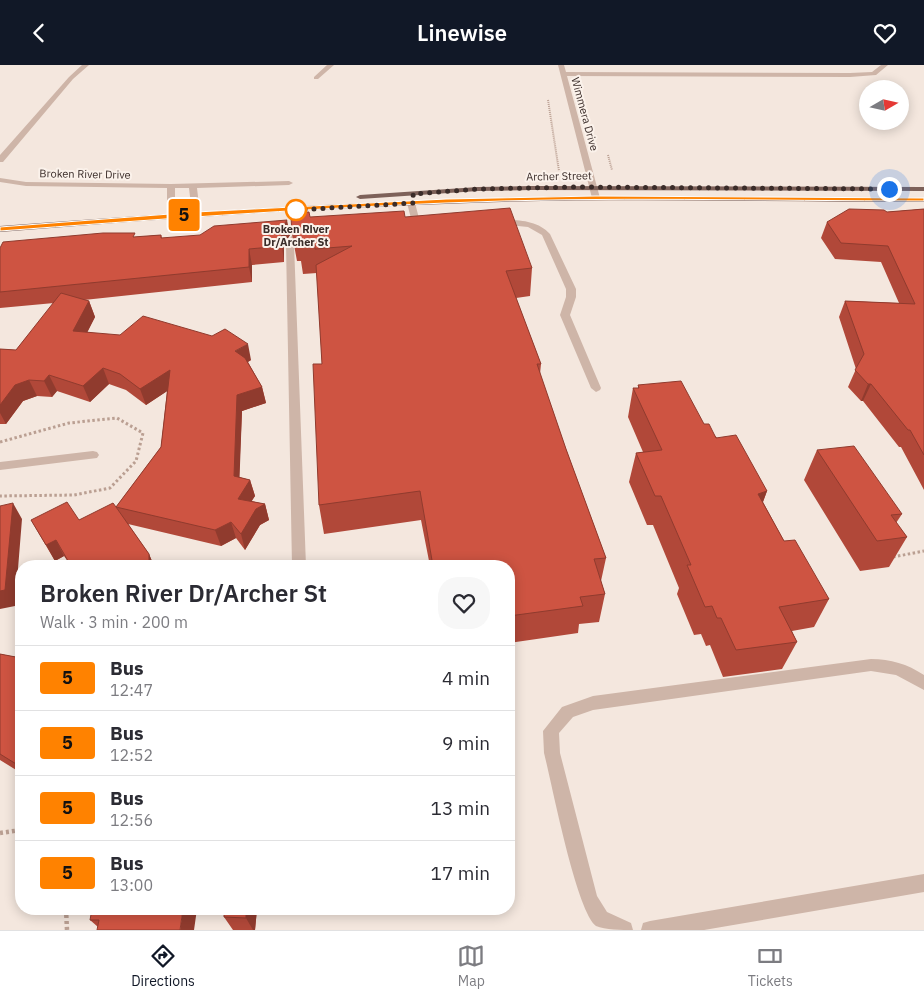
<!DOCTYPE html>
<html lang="en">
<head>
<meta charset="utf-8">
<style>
	body { margin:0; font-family:"IBM Plex Sans",sans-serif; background:#f7f7f7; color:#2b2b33; height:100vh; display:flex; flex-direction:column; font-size:19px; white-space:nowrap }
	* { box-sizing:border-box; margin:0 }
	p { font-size:16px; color:#7c7c81 }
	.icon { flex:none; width:28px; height:28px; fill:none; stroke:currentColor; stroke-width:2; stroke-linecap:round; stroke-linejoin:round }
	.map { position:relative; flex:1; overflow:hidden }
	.drawer { position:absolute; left:15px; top:495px; width:500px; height:355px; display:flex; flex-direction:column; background:#fff; border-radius:20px; box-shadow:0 2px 12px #0003 }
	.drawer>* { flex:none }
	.badge { padding:0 10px; border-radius:4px; font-size:18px; line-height:32px }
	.needle { width:32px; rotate:81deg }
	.controls { position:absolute; left:859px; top:15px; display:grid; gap:10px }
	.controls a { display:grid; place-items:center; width:50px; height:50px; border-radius:50%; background:#fff; box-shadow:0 2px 12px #0003; font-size:25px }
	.you { position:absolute; width:25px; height:25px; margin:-12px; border:4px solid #fff; border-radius:50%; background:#1a73e8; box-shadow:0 0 0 8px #1a73e833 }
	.map>.badge { position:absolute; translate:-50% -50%; box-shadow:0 0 0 2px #fff }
	.round { display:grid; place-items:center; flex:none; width:52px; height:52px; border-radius:20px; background:#f7f7f7 }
	.headline { display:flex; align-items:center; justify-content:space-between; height:85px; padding:0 25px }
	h1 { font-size:24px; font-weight:600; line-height:38px }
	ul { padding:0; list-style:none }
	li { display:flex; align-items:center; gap:15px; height:65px; padding:0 25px; border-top:1px solid #e1e1e2 }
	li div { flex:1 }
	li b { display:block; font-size:19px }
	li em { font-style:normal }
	li .badge { min-width:55px; font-weight:700; text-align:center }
	header { display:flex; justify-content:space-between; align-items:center; height:65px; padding:0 25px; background:#111827; color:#fff; font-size:22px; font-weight:600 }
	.dock { display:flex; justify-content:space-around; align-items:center; height:70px; border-top:1px solid #e1e1e2; background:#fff; font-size:14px; color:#7c7c81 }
	.dock a { display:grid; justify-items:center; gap:2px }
	.dock .selected { color:#111827 }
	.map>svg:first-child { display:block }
</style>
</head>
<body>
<header><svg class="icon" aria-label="back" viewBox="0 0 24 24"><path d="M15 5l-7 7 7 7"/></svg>Linewise<svg class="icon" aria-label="heart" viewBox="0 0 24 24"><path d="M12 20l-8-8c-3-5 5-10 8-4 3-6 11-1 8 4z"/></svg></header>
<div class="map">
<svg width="924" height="865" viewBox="0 0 924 865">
	<rect width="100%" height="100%" fill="#f4e7de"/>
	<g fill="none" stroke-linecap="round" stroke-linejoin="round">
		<path stroke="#ba9f92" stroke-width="2" stroke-dasharray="1 1" stroke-linecap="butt" d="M 548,35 L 559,106
			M 608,90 L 612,105"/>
		<path stroke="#ba9f92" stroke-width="3" stroke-dasharray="2.5 2.5" stroke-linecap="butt" d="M 0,377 L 69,358 L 117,353 L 143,368 L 136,396 L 110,423 L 74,430 L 0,431
			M 893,492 L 924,486"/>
		<path stroke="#ba9f92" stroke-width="4.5" stroke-dasharray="3 3" stroke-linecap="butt" d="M 0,768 L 21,765
			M 66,844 L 67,865"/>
		<path fill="#ceb5a8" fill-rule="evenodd" d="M 82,0 L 89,0 L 73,14 L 3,97 L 0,97 L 0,90 L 69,12 Z
			M 327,0 L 334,0 L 318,14 L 314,14 L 314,12 Z
			M 558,0 L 564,0 L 566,7 L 850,8 L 872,7 L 881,0 L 888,0 L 876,10 L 850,12 L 567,11 L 600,133 L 596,135 L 592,133 Z
			M 0,113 L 26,117 L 171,119 L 289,116 L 293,118 L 289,120 L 197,123 L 200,149 L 196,152 L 192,149 L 189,123 L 175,123 L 175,151 L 171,154 L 167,151 L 167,123 L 26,121 L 0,117 Z
			M 408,136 L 415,138 L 421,161 L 420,163 L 413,161 L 407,138 Z
			M 500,154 C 517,155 538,155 550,169 L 576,224 L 576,232 L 570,250 L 601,323 L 600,325 L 596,327 L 591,323 L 560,250 L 566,232 L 566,224 L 542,170 L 528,162 L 497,159 L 496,157 Z
			M 308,166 L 312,169 L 311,171 L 299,173 L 294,179 L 306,501 L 292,501 L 286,179 L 293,169 Z
			M 93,386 L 97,387 L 99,390 L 97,393 L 0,405 L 0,397 Z
			M 871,594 C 891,594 907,599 924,610 L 924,625 L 896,610 L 871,606 L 593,645 L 573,652 L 559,668 L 560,688 L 597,831 L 607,847 L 631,858 L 633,865 C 622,865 605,865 596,861 C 576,845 552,719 544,688 L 543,666 L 562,642 L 593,631 Z
			M 924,809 L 924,827 L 704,865 L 641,865 L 643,858 L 650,856 Z"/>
		<path fill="#7d6159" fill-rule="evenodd" d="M 531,121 L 924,122 L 924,126 L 531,125 L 478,126 L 360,134 L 356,132 L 360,130 L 478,122 Z
			M 596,131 L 924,133 L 924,137 C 765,137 605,132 445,139 C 297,144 148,155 0,167 L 0,161 C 199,146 397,134 596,131 Z"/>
	</g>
	<path fill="#b14839" d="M 924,144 L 924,425 L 901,382 L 899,382 L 863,336 L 861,336 L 848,322 L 856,304 L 839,252 L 845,236 L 899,238 L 881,197 L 835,194 L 821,173 L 827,157 L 887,147 Z
		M 310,152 L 405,152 L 532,203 L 530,231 L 516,233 L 541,299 L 540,309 L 566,384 L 606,493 L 601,516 L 605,529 L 599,557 L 579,559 L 578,568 L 509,578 L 509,501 L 430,501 L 421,455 L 324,469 L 319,440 L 322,299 L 317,208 L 303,209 L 301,196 L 297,196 L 292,169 Z
		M 161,170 L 162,173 L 290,170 L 284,179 L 284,197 L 252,200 L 252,217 L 84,235 L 89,236 L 95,252 L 87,267 L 251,295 L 248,297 L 262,322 L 266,338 L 242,346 L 239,412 L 250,415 L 255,431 L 251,436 L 265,439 L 269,455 L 260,460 L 245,485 L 236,473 L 221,481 L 128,459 L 149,489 L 154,501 L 71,501 L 64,491 L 55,496 L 31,455 L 79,455 L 116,442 L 161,382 L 167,326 L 146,340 L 126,325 L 109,319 L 90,337 L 57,326 L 52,332 L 37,331 L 23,336 L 6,359 L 0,359 L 0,284 L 16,285 L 54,238 L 0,243 L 0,183 Z
		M 638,320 L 704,359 L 767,426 L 763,437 L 784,476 L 829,534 L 814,562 L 792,566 L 797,577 L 782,604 L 723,612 L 710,580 L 706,581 L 701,569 L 694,570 L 677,529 L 679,523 L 653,460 L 647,460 L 629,417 L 636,388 L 643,387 L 628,352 L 633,323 L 638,323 Z
		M 817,385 L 902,449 L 896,458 L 907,472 L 889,502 L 860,506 L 804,415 Z
		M 0,589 L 21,593 L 21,708 L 0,695 Z
		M 197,844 L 98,862 L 90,855 Z
		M 257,844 L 255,865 L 233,865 L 224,852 Z"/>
	<path fill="#903b2e" d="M 287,155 L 290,170 L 284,179 L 284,197 L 282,181 L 281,164 Z
		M 249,184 L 252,200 L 252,217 L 249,202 Z
		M 89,236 L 95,252 L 80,282 L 73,266 Z
		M 248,279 L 251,295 L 239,302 L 235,286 Z
		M 103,303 L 109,319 L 90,337 L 83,321 Z
		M 170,305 L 175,321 L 146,340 L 140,324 Z
		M 49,310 L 57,326 L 52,332 L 44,316 Z
		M 29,315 L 37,331 L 23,336 L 6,359 L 0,348 L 0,340 L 15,320 Z
		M 868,319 L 871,319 L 863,336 L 861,336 Z
		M 262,322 L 266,338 L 242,346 L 239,427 L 234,411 L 237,330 Z
		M 250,415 L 255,431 L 243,450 L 238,434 Z
		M 767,426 L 756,455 L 758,429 Z
		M 13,438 L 22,454 L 15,541 L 0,544 L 0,526 Z
		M 265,439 L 269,455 L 260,460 L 245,485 L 241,469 L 256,444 Z
		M 231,457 L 236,473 L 221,481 L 215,465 Z
		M 56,475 L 64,491 L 55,496 L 46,480 Z
		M 149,489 L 154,501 L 147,501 Z
		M 183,844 L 197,844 L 194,865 L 180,865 Z
		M 246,844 L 257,844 L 255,865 L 253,865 L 246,853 Z"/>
	<path fill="#ce5442" stroke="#903b2e" d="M 510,143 L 532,203 L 506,206 L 541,299 L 537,299 L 566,384 L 606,493 L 594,494 L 605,529 L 580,532 L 583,541 L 509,551 L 509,501 L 433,501 L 420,426 L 319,440 L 313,299 L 322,299 L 316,200 L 352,181 L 315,184 L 315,180 L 299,181 L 298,168 L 292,169 L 291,152 L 296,148 L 309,147 L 310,152 L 404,146 L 405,152 Z
		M 849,144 L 884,145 L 887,147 L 924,144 L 924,390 L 910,365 L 908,365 L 871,319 L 868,319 L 855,305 L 864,289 L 845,236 L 915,239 L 888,181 L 841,178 L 827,157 Z
		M 287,155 L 281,164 L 282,181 L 249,184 L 249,202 L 0,227 L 0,183 L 3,177 L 103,168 L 135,168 L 133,172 L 161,170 L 161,173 L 200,170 L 214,161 Z
		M 61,228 L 89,236 L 73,266 L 120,270 L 143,251 L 212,271 L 225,264 L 248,279 L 235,286 L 245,293 L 262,322 L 237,330 L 234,411 L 250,415 L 238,434 L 265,439 L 256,444 L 241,469 L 231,457 L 215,465 L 116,442 L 149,489 L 149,500 L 147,501 L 71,501 L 56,475 L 46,480 L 31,455 L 67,437 L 79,455 L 113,438 L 116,442 L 161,382 L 170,305 L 140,324 L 120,309 L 103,303 L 83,321 L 49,310 L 44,316 L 29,315 L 15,320 L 0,340 L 0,284 L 16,285 Z
		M 681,316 L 704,359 L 709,359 L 716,373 L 736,370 L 767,426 L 758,429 L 784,476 L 795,475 L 829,534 L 779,542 L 797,577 L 736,585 L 721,553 L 717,553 L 712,541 L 705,542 L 687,500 L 691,500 L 661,431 L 655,431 L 636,388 L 662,385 L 633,323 L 639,323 L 638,320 Z
		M 854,381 L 902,449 L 891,450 L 907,472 L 877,476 L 817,385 Z
		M 13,438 L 5,525 L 0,526 L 0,441 Z
		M 0,589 L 21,593 L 21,702 L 0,689 Z
		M 92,844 L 183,844 L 180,865 L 97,865 L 99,855 L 90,855 Z
		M 224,844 L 246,844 L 246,853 L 224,852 Z"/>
	<path fill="#ff8200" stroke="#fff" d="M 596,131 L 924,133 L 924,136 C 765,136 605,131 445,138 C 297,144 148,155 0,166 L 0,162 L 196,147 L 446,134 Z"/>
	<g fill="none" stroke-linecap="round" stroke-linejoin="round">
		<path stroke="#3a2c29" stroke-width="5" stroke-dasharray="0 9" d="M 296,145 L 414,138 L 413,129 L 478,124 L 578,122 L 889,124"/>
	</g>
	<circle fill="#fff" stroke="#ff8200" stroke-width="2.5" cx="296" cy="145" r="10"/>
	<g text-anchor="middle" stroke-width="4" stroke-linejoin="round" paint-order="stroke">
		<g font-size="11" fill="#3a2c29" stroke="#fbf2eb">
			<text transform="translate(585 49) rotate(75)" y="4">Wimmera Drive</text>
			<text transform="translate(85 109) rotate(1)" y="4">Broken River Drive</text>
			<text transform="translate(559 111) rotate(-1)" y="4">Archer Street</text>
		</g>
		<g font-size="11" font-weight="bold" fill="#3a2c29" stroke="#fbf2eb">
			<text x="296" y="168">Broken River<tspan x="296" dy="13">Dr/Archer St</tspan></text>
		</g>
	</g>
</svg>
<div class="controls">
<a><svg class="needle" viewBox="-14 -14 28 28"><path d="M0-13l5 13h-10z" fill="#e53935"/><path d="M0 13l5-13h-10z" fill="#7c7c81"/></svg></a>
</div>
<div class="you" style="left:889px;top:124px"></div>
<b class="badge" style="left:184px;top:150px;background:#ff8200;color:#111">5</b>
<section class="drawer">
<div class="headline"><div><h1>Broken River Dr/Archer St</h1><p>Walk · 3 min · 200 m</p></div><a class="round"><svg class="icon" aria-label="heart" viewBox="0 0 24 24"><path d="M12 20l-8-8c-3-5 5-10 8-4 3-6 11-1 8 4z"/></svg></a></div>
<ul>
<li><span class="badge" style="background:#ff8200;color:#111">5</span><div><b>Bus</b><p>12:47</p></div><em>4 min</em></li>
<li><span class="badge" style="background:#ff8200;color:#111">5</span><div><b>Bus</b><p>12:52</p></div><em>9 min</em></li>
<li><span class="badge" style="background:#ff8200;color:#111">5</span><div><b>Bus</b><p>12:56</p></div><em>13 min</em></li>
<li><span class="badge" style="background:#ff8200;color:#111">5</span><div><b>Bus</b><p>13:00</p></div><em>17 min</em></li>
</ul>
</section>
</div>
<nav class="dock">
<a class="selected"><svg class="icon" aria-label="directions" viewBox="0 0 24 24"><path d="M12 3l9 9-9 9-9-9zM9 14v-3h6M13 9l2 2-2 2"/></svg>Directions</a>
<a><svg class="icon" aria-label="map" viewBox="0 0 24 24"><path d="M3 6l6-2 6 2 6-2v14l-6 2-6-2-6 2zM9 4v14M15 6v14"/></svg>Map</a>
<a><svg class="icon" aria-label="tickets" viewBox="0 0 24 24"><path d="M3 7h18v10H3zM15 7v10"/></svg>Tickets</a>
</nav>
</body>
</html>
